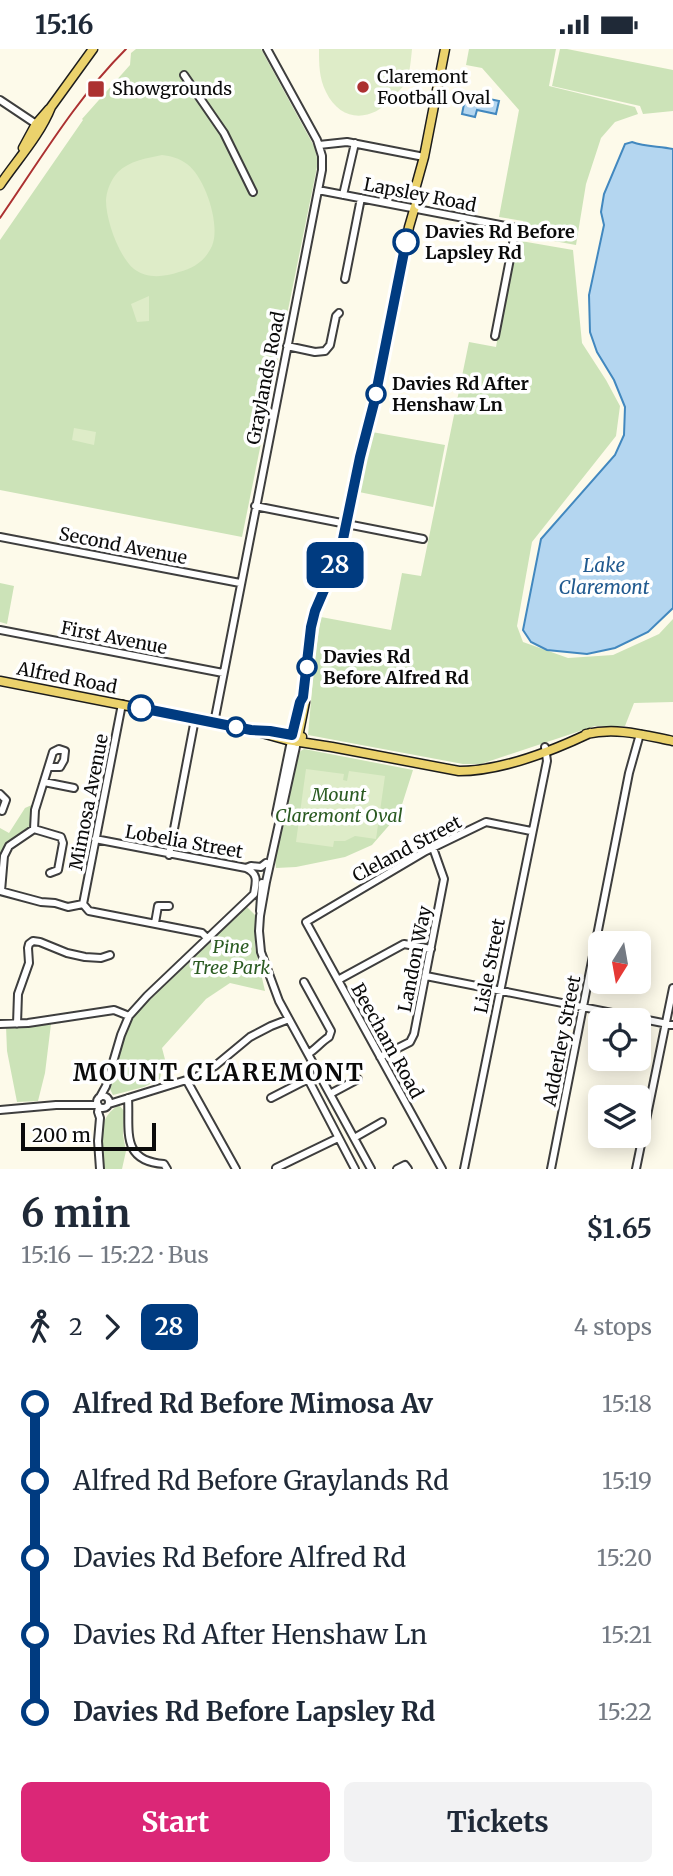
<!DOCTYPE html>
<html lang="en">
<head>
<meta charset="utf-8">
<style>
	body { margin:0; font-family:Merriweather,serif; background:#f2f2f3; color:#1f2937; height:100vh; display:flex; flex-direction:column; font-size:26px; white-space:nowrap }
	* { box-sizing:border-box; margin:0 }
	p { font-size:23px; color:#747a83 }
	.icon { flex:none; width:38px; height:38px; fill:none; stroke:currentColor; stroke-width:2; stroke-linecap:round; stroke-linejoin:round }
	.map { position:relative; height:1120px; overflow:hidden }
	.side { display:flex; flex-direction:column; background:#fff; flex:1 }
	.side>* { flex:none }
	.badge { padding:0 14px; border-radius:10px; font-size:24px; line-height:46px }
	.needle { width:46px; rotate:191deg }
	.fabs { position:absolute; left:588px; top:882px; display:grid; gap:14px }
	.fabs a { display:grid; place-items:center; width:63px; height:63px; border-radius:10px; background:#fff; box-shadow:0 4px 18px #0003; font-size:35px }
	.scale { position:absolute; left:21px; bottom:18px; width:135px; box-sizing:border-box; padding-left:7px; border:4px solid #0b0b0b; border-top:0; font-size:19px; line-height:24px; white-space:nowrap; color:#0b0b0b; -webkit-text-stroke:5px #fff; paint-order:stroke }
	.map>.badge { position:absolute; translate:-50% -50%; box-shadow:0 0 0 4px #fff }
	.legs { display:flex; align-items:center; gap:10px; height:77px; padding:0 21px; font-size:23px }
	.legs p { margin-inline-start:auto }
	.headline { display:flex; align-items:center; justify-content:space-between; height:119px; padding:0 21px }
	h1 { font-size:38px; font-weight:700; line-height:52px }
	.action { display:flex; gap:14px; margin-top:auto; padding:14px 21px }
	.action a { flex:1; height:80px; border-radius:10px; background:#db2777; color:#fff; font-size:28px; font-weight:700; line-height:80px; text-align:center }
	.action a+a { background:#f2f2f3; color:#1f2937 }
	ul { padding:0 21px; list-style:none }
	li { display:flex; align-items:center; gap:24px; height:77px; font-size:26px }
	li i { display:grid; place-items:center; width:10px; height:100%; margin:0 9px; background:currentColor }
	li i::after { content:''; width:18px; height:18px; margin:-9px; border:5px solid; border-radius:50%; background:#fff }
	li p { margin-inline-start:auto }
	li:first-child i { background:linear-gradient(#0000 50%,currentColor 0) }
	li:last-child i { background:linear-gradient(currentColor 50%,#0000 0) }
	.status { display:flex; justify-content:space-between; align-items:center; height:49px; padding:0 35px; background:#fff; direction:ltr }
	.status svg { height:19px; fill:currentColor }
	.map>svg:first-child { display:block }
</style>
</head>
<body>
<div class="status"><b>15:16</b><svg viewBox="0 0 49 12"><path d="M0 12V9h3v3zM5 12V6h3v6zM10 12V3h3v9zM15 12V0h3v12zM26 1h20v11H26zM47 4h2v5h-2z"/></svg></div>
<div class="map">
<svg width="673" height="1120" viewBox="0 0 673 1120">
	<rect width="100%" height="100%" fill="#fdfaea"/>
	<path fill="#cce3b8" d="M 136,0 L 261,0 L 315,99 L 318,113 L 242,488 L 0,441 L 0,191 L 83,71 L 82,70 L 130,16 L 131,4 Z
		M 469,0 L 556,0 L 549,37 L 635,58 L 638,65 L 615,73 L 601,89 L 586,135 L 576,196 L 521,186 L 523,172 L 499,168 L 519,61 L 482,19 L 466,16 Z
		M 560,0 L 567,0 L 673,21 L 673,62 L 643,65 L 640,57 L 552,37 Z
		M 515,191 L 573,201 L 582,294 L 606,331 L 620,357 L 616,387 L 532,493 L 517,577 L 523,593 L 568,609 L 613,606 L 659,585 L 673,570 L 673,653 L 634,654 L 625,677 L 595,677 L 481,715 L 463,715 L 308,686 L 315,608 L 321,568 L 391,581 L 402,524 L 421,527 L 469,293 L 496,298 Z
		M 372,383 L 445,396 L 433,458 L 359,443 Z
		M 0,534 L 14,537 L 7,575 L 0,573 Z
		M 304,700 L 413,721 L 399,765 L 372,796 L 345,808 L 296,818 L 276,819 L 275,810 L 287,756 L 289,752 L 290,738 L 299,703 Z
		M 34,755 L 30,780 L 6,797 L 0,832 L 0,779 L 9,784 L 25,759 Z
		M 247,858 L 255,866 L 255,898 L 265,942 L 230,934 L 206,950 L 162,999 L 168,1022 L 161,1024 L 160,1030 L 144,1038 L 113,1046 L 110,1040 L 112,1029 L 127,973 Z
		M 51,975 L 45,1024 L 38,1052 L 17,1053 L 7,1002 L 6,977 Z
		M 119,1056 L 124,1062 L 123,1086 L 126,1102 L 122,1120 L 104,1120 C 103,1095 94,1071 119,1056 Z"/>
	<path fill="#deecc8" d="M 319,0 L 412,0 C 411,10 410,24 406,33 C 404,38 396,44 392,49 C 372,73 341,74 326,43 C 319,29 319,15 319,0 Z
		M 162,106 C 171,107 179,109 187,115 C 205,128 221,176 212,197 C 205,212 194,219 179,223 C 164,228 147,230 134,220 C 119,208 106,171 106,152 C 106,143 111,130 118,123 C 129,112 147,109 162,106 Z
		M 149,247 L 149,272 L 137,273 L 131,255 Z
		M 74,379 L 96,383 L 94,396 L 72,391 Z
		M 306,720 L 344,725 L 343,731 L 347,732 L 349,722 L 385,727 L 376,790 L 355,787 L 345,792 L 334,792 L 333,798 L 296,793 Z"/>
	<path fill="#b4d6f0" stroke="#4288bf" stroke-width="2" d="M 466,45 L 499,52 L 496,65 L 477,61 L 475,68 L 462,65 Z
		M 632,93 C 646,98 659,97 673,100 L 673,559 L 648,583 L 615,599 L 587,605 L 547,601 L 531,593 L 523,581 L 541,490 L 615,406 L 624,386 L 625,358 L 614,331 L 597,303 L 590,283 L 589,246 L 604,176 L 601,163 L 604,145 L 625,95 Z"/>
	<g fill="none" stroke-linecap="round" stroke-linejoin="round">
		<defs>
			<path id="minor" d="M 184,26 L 224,84 L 253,143
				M 0,51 L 36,75
				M 319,96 L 347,93 L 424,108
				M 318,141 L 516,179 L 495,287
				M 343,146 L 355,94
				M 345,230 L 361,149
				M 287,297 L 315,303 L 325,302 L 330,296 L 336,267 L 339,264
				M 255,457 L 423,490
				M 0,488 L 240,534
				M 0,581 L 223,624
				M 214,674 L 322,121 L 322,107 L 317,91 L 267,0
				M 297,693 L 266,833 L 260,867 L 259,882 L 261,903 L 279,952 L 371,1120
				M 44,733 L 74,739
				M 0,745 L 6,751 L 2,762
				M 276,765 L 291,692
				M 34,780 L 61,788 L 63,794 L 58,821 L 50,824
				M 95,790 L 246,819 L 251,817 L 261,818 L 266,814
				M 169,806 L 195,670
				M 0,842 L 41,853 L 55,854 L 68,858 L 83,855 L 89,862 L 202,884 L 207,889
				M 1,842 L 4,807 L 9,797 L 34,780 L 35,761 L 53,703 L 59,700 L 65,702 L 64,711 L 60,718 L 49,718
				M 83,855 L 122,655
				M 260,862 L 262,834
				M 155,874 L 158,857 L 169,857
				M 426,927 L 673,976
				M 338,931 L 404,895 L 431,900
				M 304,933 L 331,982 L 329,988 C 321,993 316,1000 308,1005
				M 0,975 L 28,974 L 114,961 L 129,967
				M 17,975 L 18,945 L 29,914 L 28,899 L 29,895 L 33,892 L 40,893 L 67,904 L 85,908 L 101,909 L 110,906
				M 380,1008 L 410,993 L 414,985 L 444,830 L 433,799
				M 187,1032 L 236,1120
				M 330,1045 L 358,1030
				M97 1053a6 6 0 1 1 12 0a6 6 0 1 1-12 0Z
				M 100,1048 L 106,1037 L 121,986 L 129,967 L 147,947 L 254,845 C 256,833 259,825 246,819
				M 128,1049 C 130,1081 120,1112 164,1115 L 167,1120
				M 271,1049 L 308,1030 L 355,1120
				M 109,1055 L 196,1028 L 215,1017 L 250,988 L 271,977 L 289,970
				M 99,1058 L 98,1063 L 100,1069 L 98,1092 L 100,1120
				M 0,1061 L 56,1056 L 98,1056
				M 354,1089 L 382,1073
				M 276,1119 L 338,1089
				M 397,1120 L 405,1116 L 408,1120
				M 442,1120 L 306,873 L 426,802 L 486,773 L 531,782
				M 464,1120 L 547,712 L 545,698
				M 551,1120 L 629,724 L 640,685
				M 636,1120 L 673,939"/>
			<path id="major" d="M 23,99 L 36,75 L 49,60
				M 0,136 C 17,111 40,86 51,58 L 93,0
				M 414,144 L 424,108 L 445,0
				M 0,632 L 251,681 L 287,691 L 332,698 L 459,722 C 502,722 552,702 590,684
				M 267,682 L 302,688
				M 586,685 C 617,678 643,686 673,692
				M 291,691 L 302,650
				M 297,693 L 305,653 L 303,648 C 308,619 306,590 315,563 C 322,539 336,518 342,493 C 366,388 389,284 409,178 L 416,154 L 416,141"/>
		</defs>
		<use href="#minor" stroke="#3e3e3e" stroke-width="10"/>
		<use href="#major" stroke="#1c1c1c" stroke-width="11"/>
		<use href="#minor" stroke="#fff" stroke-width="6"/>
		<use href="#major" stroke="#ebd26c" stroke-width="8"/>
		<path stroke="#ac3131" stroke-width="2" d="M 0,169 C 40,111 76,50 126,0"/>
	</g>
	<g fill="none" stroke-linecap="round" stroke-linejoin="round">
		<defs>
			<path id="line-1" d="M 141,659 L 251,681 L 270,682 L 292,686 L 300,653 L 303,648 L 311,578 L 315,562 L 337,511 L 342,495 L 360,408 L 374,354 L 406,193"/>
		</defs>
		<use href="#line-1" stroke="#fff" stroke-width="16"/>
		<use href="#line-1" stroke="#003b80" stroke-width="10"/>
	</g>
	<g fill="#ac3131" stroke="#fff" stroke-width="2.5">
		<circle cx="363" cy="38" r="7"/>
		<rect x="87" y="31" width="18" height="18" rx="3.5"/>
	</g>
	<g fill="#fff" stroke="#003b80" stroke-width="3.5">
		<circle cx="406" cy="193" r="12"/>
		<circle cx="376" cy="345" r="9"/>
		<circle cx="307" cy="618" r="9"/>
		<circle cx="141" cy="659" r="12"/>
		<circle cx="236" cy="678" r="9"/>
	</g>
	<g text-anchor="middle" stroke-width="7" stroke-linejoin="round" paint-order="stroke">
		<g font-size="18" fill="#0b0b0b" stroke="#fff" text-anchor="start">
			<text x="377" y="34">Claremont<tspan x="377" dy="21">Football Oval</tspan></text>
			<text x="112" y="46">Showgrounds</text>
		</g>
		<g font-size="18" fill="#0b0b0b" stroke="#fff">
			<text transform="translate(420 146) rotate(11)" y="6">Lapsley Road</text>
			<text transform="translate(266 329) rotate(-79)" y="6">Graylands Road</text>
			<text transform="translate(123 497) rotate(11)" y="6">Second Avenue</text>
			<text transform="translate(114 589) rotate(11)" y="6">First Avenue</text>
			<text transform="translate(67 629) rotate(11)" y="6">Alfred Road</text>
			<text transform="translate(89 753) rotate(-79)" y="6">Mimosa Avenue</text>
			<text transform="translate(184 793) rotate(10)" y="6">Lobelia Street</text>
			<text transform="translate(407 800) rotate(-28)" y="6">Cleland Street</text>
			<text transform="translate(415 910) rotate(-79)" y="6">Landon Way</text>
			<text transform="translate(490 917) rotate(-79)" y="6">Lisle Street</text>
			<text transform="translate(387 992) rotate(61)" y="6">Beecham Road</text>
			<text transform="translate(562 992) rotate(-79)" y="6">Adderley Street</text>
		</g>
		<g font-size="18" font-weight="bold" fill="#0b0b0b" stroke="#fff" text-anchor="start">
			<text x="425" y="189">Davies Rd Before<tspan x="425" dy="21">Lapsley Rd</tspan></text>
			<text x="392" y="341">Davies Rd After<tspan x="392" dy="21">Henshaw Ln</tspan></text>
			<text x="323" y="614">Davies Rd<tspan x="323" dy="21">Before Alfred Rd</tspan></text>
		</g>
		<g font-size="18" font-style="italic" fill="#2b5b22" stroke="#fff">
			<text x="339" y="752">Mount<tspan x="339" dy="21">Claremont Oval</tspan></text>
			<text x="231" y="904">Pine<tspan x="231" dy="21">Tree Park</tspan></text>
		</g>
		<g font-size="19" font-style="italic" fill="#215a8f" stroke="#fff">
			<text x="604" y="523">Lake<tspan x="604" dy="22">Claremont</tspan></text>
		</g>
		<g font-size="24" font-weight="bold" letter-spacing="2" fill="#0b0b0b" stroke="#fff">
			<text x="219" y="1032">MOUNT CLAREMONT</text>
		</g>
	</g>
</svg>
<div class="fabs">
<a><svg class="needle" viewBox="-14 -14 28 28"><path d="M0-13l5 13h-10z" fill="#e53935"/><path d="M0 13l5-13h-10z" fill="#747a83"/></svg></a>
<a><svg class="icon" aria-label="locate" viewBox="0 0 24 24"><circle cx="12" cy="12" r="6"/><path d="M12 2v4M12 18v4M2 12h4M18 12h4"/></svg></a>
<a><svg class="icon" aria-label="layers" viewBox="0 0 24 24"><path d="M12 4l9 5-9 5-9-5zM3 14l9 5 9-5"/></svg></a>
</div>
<div class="scale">200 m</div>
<b class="badge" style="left:335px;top:516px;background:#003b80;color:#fff">28</b>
</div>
<section class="side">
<div class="headline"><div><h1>6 min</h1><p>15:16 – 15:22 · Bus</p></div><b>$1.65</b></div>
<div class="legs"><svg class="icon" aria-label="walk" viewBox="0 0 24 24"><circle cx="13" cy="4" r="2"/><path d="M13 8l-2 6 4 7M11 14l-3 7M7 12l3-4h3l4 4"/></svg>2<svg class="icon" aria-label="forward" viewBox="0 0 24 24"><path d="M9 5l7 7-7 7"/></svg><b class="badge" style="background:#003b80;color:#fff">28</b><p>4 stops</p></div>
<ul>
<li><i style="color:#003b80"></i><b>Alfred Rd Before Mimosa Av</b><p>15:18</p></li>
<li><i style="color:#003b80"></i><span>Alfred Rd Before Graylands Rd</span><p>15:19</p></li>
<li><i style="color:#003b80"></i><span>Davies Rd Before Alfred Rd</span><p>15:20</p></li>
<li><i style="color:#003b80"></i><span>Davies Rd After Henshaw Ln</span><p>15:21</p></li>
<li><i style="color:#003b80"></i><b>Davies Rd Before Lapsley Rd</b><p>15:22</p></li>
</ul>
<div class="action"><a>Start</a><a>Tickets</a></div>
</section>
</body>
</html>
